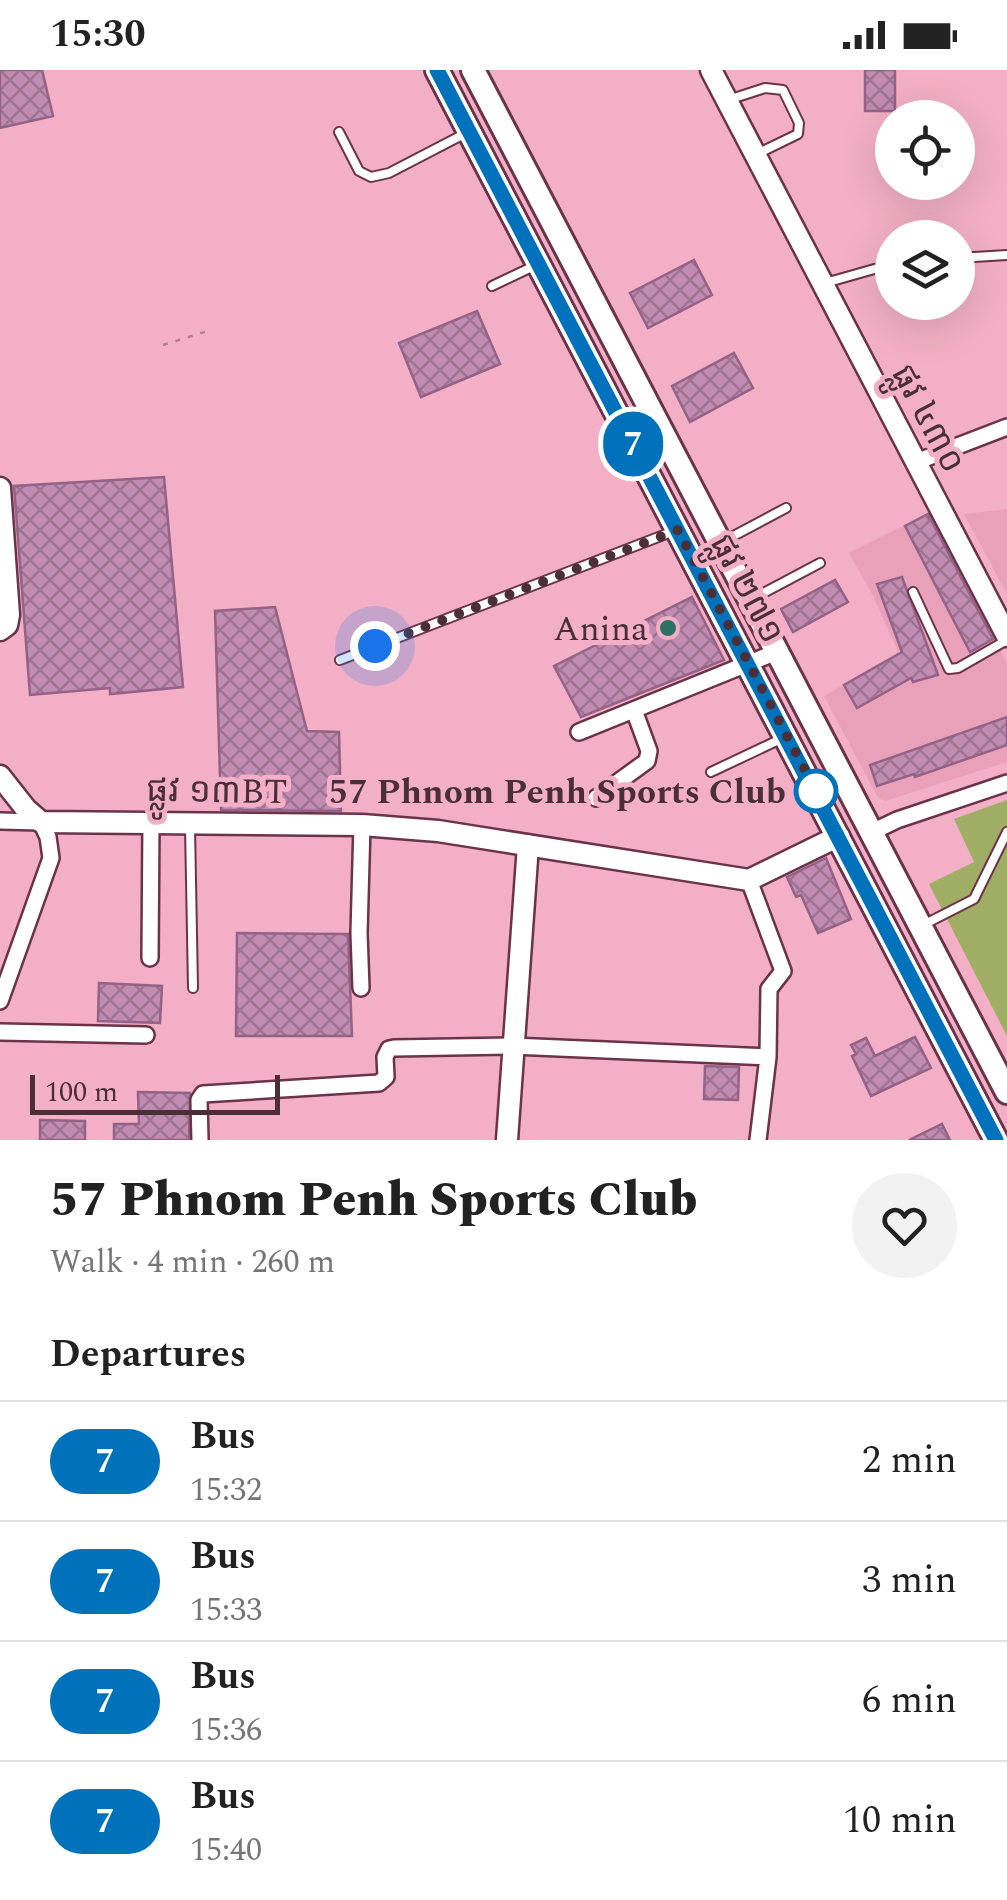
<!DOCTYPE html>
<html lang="en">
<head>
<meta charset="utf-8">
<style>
	body { margin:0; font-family:Spectral,"Noto Sans Khmer",serif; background:#f2f2f2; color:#222; height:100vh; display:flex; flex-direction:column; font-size:38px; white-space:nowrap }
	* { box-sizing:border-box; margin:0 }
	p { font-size:32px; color:#767676 }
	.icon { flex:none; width:55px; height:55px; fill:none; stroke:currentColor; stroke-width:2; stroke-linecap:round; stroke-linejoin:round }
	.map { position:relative; height:1070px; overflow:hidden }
	.side { display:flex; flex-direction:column; background:#fff; flex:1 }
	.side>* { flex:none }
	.badge { padding:0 20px; border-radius:32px; font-size:35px; line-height:65px }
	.controls { position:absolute; left:875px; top:30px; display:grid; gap:20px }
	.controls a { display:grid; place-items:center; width:100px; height:100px; border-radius:50%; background:#fff; box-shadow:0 10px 40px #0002; font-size:50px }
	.scale { position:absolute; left:30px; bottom:25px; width:250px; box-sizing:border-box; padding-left:10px; border:5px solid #4a2f38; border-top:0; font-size:28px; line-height:35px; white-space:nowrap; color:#4a2f38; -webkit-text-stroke:8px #f2afc5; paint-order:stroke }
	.you { position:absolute; width:50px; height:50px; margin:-25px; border:8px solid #fff; border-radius:50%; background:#1a73e8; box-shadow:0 0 0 15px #1a73e833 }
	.map>.badge { position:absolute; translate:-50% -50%; box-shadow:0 0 0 5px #fff }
	h2 { padding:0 50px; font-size:38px; line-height:90px }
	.round { display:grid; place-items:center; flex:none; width:105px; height:105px; border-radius:52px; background:#f2f2f2 }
	.headline { display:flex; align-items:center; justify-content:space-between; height:170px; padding:0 50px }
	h1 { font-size:48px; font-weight:800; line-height:75px }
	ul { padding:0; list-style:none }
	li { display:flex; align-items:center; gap:30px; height:120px; padding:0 50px; border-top:2px solid #e0e0e0 }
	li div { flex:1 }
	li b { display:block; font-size:38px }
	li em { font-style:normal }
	li .badge { min-width:110px; font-weight:700; text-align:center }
	.status { display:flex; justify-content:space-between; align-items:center; height:70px; padding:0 50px; background:#fff; direction:ltr }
	.status svg { height:28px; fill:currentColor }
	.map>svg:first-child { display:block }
</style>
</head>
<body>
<div class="status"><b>15:30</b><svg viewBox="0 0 49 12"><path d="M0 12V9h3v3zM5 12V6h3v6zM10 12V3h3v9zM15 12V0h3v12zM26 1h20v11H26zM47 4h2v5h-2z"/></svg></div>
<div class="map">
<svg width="1007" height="1070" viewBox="0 0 1007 1070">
	<defs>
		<pattern id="building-cross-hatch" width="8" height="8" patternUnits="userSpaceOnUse" patternTransform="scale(2.5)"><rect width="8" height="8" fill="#c18cb2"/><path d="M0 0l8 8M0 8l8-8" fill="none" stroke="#9f7392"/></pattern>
	</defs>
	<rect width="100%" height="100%" fill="#f2afc5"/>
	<path fill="#e8a1b9" d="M 1007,439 L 1007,524 L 964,444 Z
		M 929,443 L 1007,593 L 1007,692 L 885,731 L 877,726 L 824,626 L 899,583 L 872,524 L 849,483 Z"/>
	<path fill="#a0ae65" d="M 1007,730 L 1007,966 L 929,814 L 974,792 L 954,749 Z"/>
	<path fill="url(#building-cross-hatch)" stroke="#946286" stroke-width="2.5" d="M 0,0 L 42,0 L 53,46 L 0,58 Z
		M 865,0 L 895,0 L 895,41 L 865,41 Z
		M 694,190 L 712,225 L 648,258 L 630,223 Z
		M 477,241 L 500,294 L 421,327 L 399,273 Z
		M 734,283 L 753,318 L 690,352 L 672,316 Z
		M 164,407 L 183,617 L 110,624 L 110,618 L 30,625 L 14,416 Z
		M 928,444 L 993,569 L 970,582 L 905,456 Z
		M 902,507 L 938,605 L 913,612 L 911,608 L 857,638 L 844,615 L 902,582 L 877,514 Z
		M 835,510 L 848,532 L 793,562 L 781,539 Z
		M 692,527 L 724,590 L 581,647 L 554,596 Z
		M 275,537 L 307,661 L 339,662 L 341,741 L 221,740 L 215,541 Z
		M 1007,647 L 1007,675 L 915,707 L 914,704 L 877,716 L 870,695 Z
		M 826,788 L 851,849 L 818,863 L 801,825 L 796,827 L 787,807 Z
		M 237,863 L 348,864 L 352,966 L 236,966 Z
		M 99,913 L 162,916 L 160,953 L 98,951 Z
		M 915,967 L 931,998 L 871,1026 L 852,986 L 856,984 L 851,975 L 866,968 L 875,986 Z
		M 705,996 L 739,997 L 738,1030 L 704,1029 Z
		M 138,1022 L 190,1023 L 189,1070 L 114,1070 L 114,1054 L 139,1054 Z
		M 40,1050 L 85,1051 L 85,1070 L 40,1070 Z
		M 942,1054 L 950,1070 L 909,1070 Z"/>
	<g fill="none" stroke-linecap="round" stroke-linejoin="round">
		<defs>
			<path id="lane" d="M 731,29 L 765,18 L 783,20 L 799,53 L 798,64 L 759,83
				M 339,62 L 359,101 L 371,107 L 389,103 L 468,62
				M 958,188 L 1007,185
				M 825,213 L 892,194
				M 492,216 L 534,196
				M 722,472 L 786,438
				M 913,522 L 949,599 L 958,598 L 1007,570
				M 752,529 L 820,493
				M 340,590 L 674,461
				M 711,702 L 783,668
				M 190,757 L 193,918
				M 925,854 L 974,829 L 1007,762"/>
			<path id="street" d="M 916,392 L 1007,357
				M 579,662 L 779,581
				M 596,728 L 647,691 L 649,681 L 634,640
				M 0,751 L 41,752 L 48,767 L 51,788 L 0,931
				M 872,762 L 897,750 L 1007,713
				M 749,810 L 783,901 L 769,919 L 768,987 L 758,1070
				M 150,888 L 151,751
				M 361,918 L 359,863 L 362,755
				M 0,962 L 146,965
				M 200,1070 L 199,1030 L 203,1024 L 379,1013 L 386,1007 L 385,987 L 389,979 L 394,978 L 512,976 L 768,987"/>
			<path id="secondary" d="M 711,0 L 1007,566
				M 0,418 L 9,545 L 7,555 L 0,560
				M 0,706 L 26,739 L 41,752 L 362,755 L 438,761 L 749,810 L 839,766
				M 507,1070 L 528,775"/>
			<path id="primary" d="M 437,0 L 996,1070
				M 473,0 L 1007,1022"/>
		</defs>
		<use href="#lane" stroke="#6a3348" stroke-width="12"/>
		<use href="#street" stroke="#6a3348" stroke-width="20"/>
		<use href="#secondary" stroke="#6a3348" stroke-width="25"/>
		<use href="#primary" stroke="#6a3348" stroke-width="28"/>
		<path stroke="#b47f91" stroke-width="2.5" stroke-dasharray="5 8" stroke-linecap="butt" d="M 163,275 L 208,261"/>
		<use href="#lane" stroke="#fff" stroke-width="8"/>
		<use href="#street" stroke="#fff" stroke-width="15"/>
		<use href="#secondary" stroke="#fff" stroke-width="20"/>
		<use href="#primary" stroke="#fff" stroke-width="22"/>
	</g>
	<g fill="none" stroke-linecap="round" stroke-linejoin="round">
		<defs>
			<path id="line" d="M 437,0 L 996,1070"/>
		</defs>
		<use href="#line" stroke="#fff" stroke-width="22"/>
		<use href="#line" stroke="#0072bc" stroke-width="15"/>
		<path stroke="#4a2f38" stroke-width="10" stroke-dasharray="0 18" d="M 375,576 L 678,460 L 822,732 L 816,721"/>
	</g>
	<circle fill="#2e7164" stroke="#f2afc5" stroke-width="4" cx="668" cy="558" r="10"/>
	<circle fill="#fff" stroke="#0072bc" stroke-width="5" cx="816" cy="721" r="20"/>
	<g text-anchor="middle" stroke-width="10" stroke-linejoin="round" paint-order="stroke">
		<g font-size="35" fill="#4a2f38" stroke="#f2afc5">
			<text transform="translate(929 348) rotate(62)" y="12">ផ្លូវ ៤៣០</text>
			<text transform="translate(748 518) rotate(62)" y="12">ផ្លូវ ២៧១</text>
			<text transform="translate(217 720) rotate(1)" y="12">ផ្លូវ ១៣BT</text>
		</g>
		<g font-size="35" fill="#4a2f38" stroke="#f2afc5" text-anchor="end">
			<text x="648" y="570">Anina</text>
		</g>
		<g font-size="35" font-weight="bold" fill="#4a2f38" stroke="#f2afc5" text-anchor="end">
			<text x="786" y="733">57 Phnom Penh Sports Club</text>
		</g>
	</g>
</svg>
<div class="controls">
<a><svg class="icon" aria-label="locate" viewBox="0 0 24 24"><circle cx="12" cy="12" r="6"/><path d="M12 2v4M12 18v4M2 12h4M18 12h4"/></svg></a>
<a><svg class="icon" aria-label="layers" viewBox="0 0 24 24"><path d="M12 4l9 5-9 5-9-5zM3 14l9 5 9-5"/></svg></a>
</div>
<div class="scale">100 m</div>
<div class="you" style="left:375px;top:576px"></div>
<b class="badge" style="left:633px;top:374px;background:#0072bc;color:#fff">7</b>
</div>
<section class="side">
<div class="headline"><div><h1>57 Phnom Penh Sports Club</h1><p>Walk · 4 min · 260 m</p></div><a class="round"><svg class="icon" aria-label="heart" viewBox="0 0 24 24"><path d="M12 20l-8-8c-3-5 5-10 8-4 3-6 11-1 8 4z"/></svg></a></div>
<h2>Departures</h2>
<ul>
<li><span class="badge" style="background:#0072bc;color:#fff">7</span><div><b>Bus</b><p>15:32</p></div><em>2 min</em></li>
<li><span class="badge" style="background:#0072bc;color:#fff">7</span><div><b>Bus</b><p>15:33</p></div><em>3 min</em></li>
<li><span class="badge" style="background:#0072bc;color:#fff">7</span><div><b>Bus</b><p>15:36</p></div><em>6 min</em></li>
<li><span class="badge" style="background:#0072bc;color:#fff">7</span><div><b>Bus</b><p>15:40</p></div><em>10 min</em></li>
</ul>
</section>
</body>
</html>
